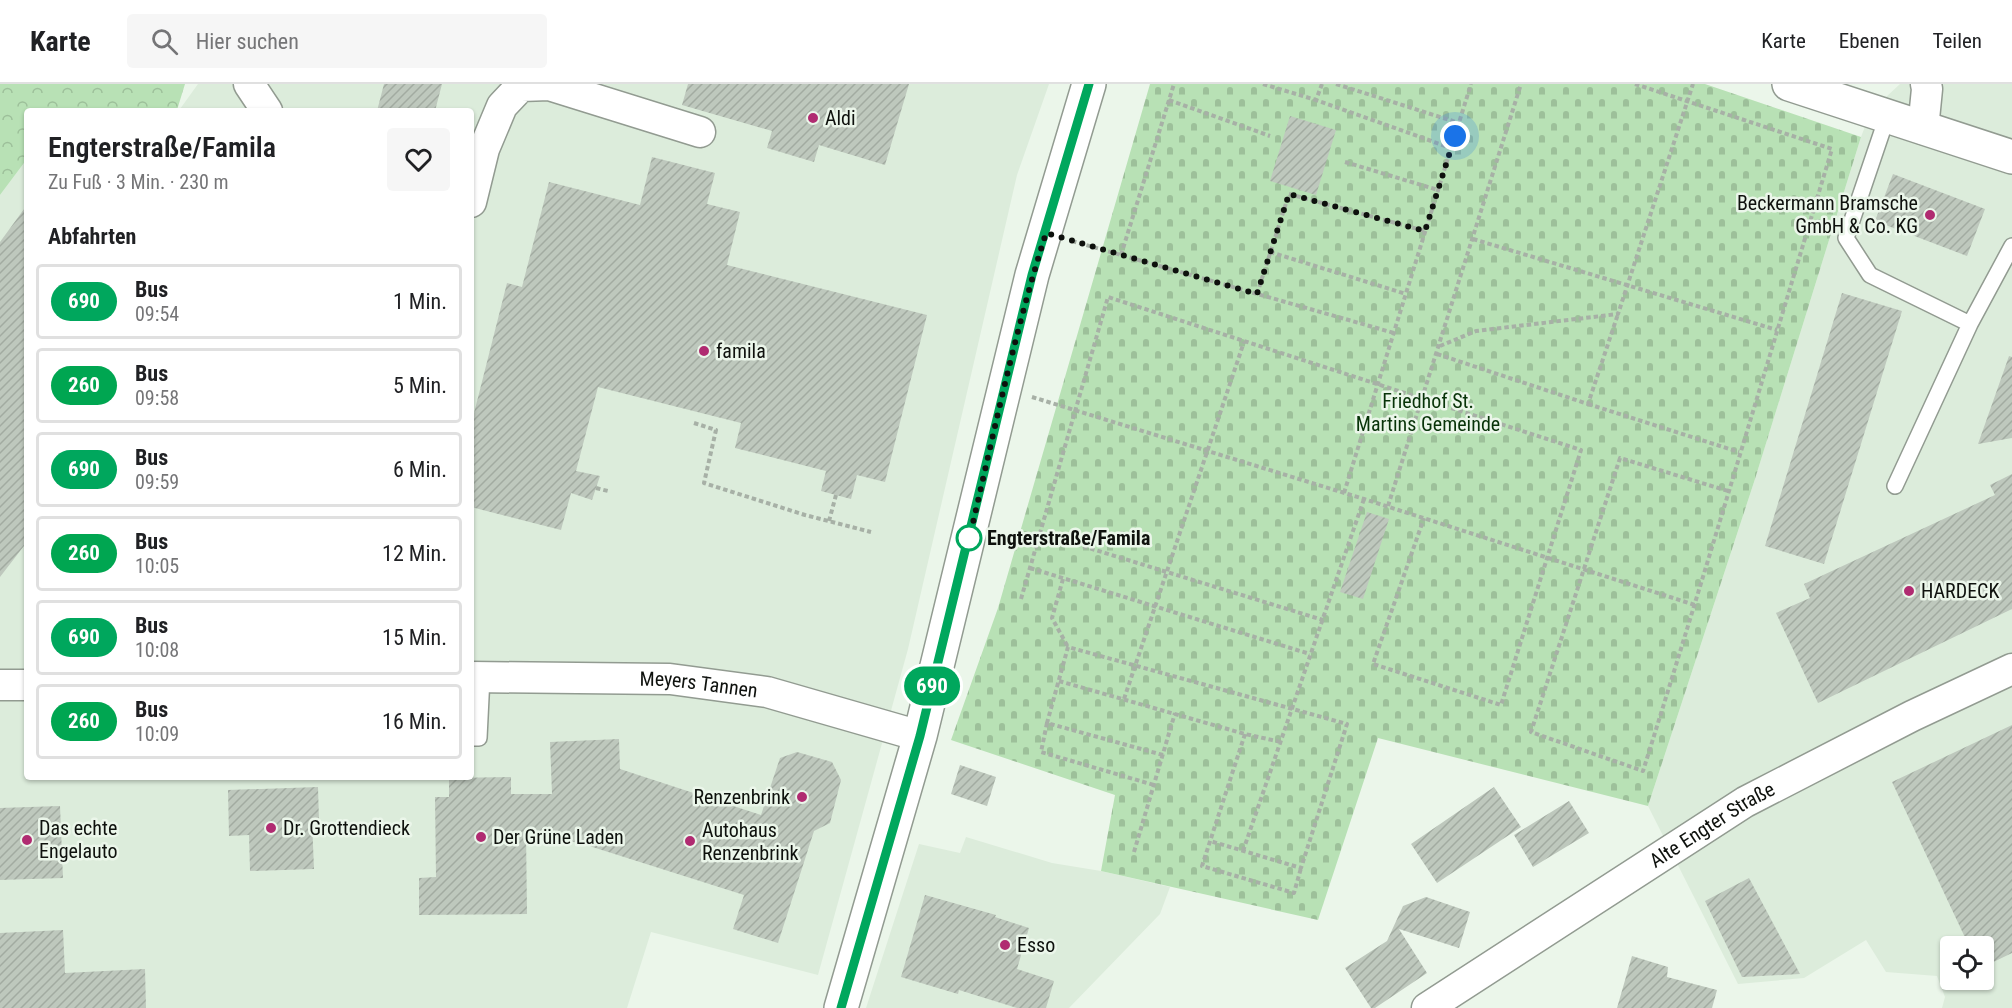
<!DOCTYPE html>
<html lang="de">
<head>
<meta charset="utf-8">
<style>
	body { margin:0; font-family:"Roboto Condensed",sans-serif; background:#f6f6f6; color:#202124; height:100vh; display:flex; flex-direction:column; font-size:22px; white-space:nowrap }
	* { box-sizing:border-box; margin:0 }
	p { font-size:20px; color:#757577 }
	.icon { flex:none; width:33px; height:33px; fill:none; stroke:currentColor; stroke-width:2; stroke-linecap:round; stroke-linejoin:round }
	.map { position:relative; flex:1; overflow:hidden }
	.details { position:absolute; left:24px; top:24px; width:450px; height:672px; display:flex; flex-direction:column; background:#fff; border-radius:6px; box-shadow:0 2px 4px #0004 }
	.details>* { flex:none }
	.badge { padding:0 12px; border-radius:20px; font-size:21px; line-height:39px }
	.controls { position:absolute; left:1940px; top:852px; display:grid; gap:12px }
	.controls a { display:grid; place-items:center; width:54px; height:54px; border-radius:6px; background:#fff; box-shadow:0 2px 4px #0004; font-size:30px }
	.you { position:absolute; width:30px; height:30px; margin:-15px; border:4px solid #fff; border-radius:50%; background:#1a73e8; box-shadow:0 0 0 9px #1a73e833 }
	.map>.badge { position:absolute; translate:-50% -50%; box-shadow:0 0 0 3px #fff }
	h2 { padding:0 24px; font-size:22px; line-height:54px }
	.round { display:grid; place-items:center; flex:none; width:63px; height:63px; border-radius:6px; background:#f6f6f6 }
	.headline { display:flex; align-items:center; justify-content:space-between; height:102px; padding:0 24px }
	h1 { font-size:28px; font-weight:600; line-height:45px }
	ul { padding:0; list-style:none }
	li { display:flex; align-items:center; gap:18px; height:75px; margin:0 12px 9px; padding:0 12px; border:3px solid #e0e0e0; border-radius:6px }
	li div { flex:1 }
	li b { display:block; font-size:22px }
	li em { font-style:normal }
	li .badge { min-width:66px; font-weight:700; text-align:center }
	header { display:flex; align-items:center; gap:36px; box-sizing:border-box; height:84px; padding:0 30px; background:#fff; border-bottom:2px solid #e0e0e0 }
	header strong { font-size:28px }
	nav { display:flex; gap:33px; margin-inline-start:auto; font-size:21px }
	.search { width:420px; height:54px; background:#f6f6f6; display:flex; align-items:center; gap:15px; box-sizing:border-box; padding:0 21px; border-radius:6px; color:#757577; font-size:22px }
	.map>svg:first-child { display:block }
</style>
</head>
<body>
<header>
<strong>Karte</strong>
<div class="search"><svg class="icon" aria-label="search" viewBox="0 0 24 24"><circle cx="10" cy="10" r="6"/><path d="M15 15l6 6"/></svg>Hier suchen</div>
<nav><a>Karte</a><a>Ebenen</a><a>Teilen</a></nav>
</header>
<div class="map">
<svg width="2012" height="924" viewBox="0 0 2012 924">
	<defs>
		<pattern id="forest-crowns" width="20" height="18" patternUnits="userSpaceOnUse" patternTransform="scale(1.5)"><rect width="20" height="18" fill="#b8e1b5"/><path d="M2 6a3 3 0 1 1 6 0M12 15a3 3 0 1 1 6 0" fill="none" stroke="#9dc09a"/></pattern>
		<pattern id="cemetery-stones" width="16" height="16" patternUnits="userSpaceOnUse" patternTransform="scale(1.5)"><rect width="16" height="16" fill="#b8e1b5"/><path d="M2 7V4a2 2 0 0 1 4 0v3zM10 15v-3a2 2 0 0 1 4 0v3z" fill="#9dc09a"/></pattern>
		<pattern id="building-hatch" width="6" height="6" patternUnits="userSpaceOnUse" patternTransform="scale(1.5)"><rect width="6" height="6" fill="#bec8bd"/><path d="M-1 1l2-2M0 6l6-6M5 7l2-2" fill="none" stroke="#a2aba1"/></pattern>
	</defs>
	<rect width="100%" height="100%" fill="#ebf6ea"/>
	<path fill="#dcecdb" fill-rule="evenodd" d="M 198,0 L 1049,0 L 1017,91 L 908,565 L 818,891 L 651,848 L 627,924 L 0,924 L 0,111 L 27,75 L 27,693 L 471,693 L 471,27 L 173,27 L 180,25 Z
		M 1900,0 L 2012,0 L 2012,924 L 1942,924 L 1945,913 L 1937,892 L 1886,888 L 1866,856 L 1804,894 L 1738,900 L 1648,722 L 1755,395 L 1861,53 L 1871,27 ZM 1950,862 L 1983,862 L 1983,896 L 1950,896 Z
		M 966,753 L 1052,779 L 1101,787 L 1170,803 L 1160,830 L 1069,924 L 866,924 L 919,760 L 960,769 Z"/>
	<path fill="url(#forest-crowns)" d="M 0,0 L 185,0 L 177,26 L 173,27 L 27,27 L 27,75 L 0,111 Z"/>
	<path fill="url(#cemetery-stones)" d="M 1150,0 L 1705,0 L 1861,53 L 1755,395 L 1648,722 L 1378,654 L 1318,836 L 1101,787 L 1115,711 L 951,656 L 998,524 Z"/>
	<path fill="url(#building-hatch)" d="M 384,0 L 442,0 L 435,27 L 377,27 Z
		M 688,0 L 909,0 L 885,81 L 819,61 L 814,78 L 767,64 L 772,47 L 682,21 Z
		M 1290,32 L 1336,46 L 1316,111 L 1270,97 Z
		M 652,73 L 715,89 L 707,120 L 740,128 L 727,181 L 927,231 L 885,398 L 857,391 L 851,415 L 821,407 L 826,387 L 735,364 L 741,339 L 598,303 L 576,387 L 600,392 L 592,416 L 571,409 L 561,446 L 471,423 L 471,341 L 507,199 L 522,203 L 549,98 L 640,121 Z
		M 1893,90 L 1985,125 L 1967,172 L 1875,137 Z
		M 27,121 L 27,458 L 0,493 L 0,158 Z
		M 1842,209 L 1902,227 L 1824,480 L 1765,462 Z
		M 2009,272 L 2012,273 L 2012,354 L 1978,360 Z
		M 2012,390 L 2012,525 L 1818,619 L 1776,529 L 1810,514 L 1804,500 L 1995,411 L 1990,401 Z
		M 1367,428 L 1389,435 L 1363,515 L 1340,508 Z
		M 2012,641 L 2012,869 L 1983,883 L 1983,862 L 1969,862 L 1892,698 Z
		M 619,655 L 620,685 L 761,731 L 780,674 L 797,668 L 832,678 L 841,696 L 830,739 L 814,747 L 778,859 L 733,845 L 744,811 L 583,760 L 526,748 L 527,830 L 419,831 L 419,794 L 436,793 L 435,713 L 449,713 L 449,694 L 511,693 L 511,710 L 552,710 L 550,658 Z
		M 960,681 L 996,693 L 987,722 L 951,710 Z
		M 318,703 L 319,737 L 312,737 L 314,785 L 250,787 L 249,751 L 229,752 L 228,706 Z
		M 1494,703 L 1521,743 L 1437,799 L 1411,760 Z
		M 1569,717 L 1589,749 L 1533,783 L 1514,751 Z
		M 60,722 L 63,794 L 0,796 L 0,724 Z
		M 1749,794 L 1800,890 L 1742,893 L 1705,817 Z
		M 925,811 L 996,831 L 995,833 L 1029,844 L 1017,885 L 1054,897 L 1046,924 L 1017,924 L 959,906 L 958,910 L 901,893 Z
		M 1426,813 L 1470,828 L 1459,864 L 1399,845 L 1427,889 L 1375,924 L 1371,924 L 1345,884 L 1387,857 L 1403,822 Z
		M 63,846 L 65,889 L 145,885 L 146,924 L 0,924 L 0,849 Z
		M 1632,872 L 1668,883 L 1667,893 L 1717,906 L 1712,924 L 1617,924 Z"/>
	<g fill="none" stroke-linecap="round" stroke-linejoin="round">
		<defs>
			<path id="service" d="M 1887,33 L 1846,154 L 1870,191 L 1970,240
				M 1895,402 L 1970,240 L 2012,162
				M 471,654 L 479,654 L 482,593"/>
			<g id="minor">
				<path d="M 249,0 L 267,27"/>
				<path d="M 1923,45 L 1927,5 L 1926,0"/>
				<path d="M 471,118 L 484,65 L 502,22 L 521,2 L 549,1 L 700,48"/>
				<path id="s1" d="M 471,593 L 670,595 L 767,608 L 920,652"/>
				<path d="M 0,601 L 27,601"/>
				<path id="s2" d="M 1427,924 L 1745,718 L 1912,632 L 2012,585"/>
			</g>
			<path id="secondary" d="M 1789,0 L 2012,73"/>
			<path id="primary" d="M 841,924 L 920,652 L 1032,191 L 1089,0"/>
		</defs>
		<use href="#service" stroke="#929b91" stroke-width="18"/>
		<use href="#minor" stroke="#929b91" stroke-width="33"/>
		<use href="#secondary" stroke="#929b91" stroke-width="36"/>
		<use href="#primary" stroke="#929b91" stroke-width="36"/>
		<path stroke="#a7b0a6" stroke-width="4" stroke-dasharray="4.5 3" stroke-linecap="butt" d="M 1263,0 L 1316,16
			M 1322,0 L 1316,16 L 1451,64
			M 1336,0 L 1459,39
			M 1635,0 L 1832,65 C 1769,273 1708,480 1643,687 L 1531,648 L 1620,374 L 1728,407
			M 1169,16 L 1270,52
			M 1345,78 L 1438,106
			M 1473,155 L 1777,246
			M 1072,157 L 1394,249
			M 1270,168 L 1406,210
			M 1121,171 L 1174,0
			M 1257,210 L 1289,110 L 1425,147
			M 1440,262 L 1476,247 L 1618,230 L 1693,0
			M 1437,270 L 1588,320 L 1618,230
			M 1032,313 L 1364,415 L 1695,521
			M 1588,320 L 1739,368
			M 694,339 L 716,346 L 704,399 L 805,431 L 871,448
			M 596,404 L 608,407
			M 1344,409 L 1471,0
			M 1388,422 L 1521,0
			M 829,437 L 836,411
			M 1040,449 L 1323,536
			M 1030,484 L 1310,570
			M 1063,495 L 1052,534 L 1068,563
			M 1021,515 L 1108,213 L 1581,366 L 1501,621 L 1373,580 L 1424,434
			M 1059,597 L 1245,650 L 1281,658
			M 1124,615 L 1244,258
			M 1047,639 L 1041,668 L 1154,701
			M 1245,650 L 1202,782 L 1294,809 L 1301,784
			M 1163,671 L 1047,639 L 1068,563 L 1347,640 L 1301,784 L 1210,757
			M 1243,767 L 1364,415
			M 1134,768 L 1175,629"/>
		<use href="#service" stroke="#fff" stroke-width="15"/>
		<use href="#minor" stroke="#fff" stroke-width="30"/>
		<use href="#secondary" stroke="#fff" stroke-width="33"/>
		<use href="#primary" stroke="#fff" stroke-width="33"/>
	</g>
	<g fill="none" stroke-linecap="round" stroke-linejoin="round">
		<defs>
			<path id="line" d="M 841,924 L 920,652 L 1032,191 L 1089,0"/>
		</defs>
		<use href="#line" stroke="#fff" stroke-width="14"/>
		<use href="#line" stroke="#00a75d" stroke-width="9"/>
		<path stroke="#0e110d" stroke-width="6" stroke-dasharray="0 10.8" d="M 969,454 L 969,456 C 993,353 1014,250 1046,149 L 1257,210 L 1289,110 L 1425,147 L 1455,52"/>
	</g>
	<g fill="#b02b71" stroke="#ebf6ea" stroke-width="2">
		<circle cx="813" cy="34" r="6"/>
		<circle cx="1930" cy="131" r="6"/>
		<circle cx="704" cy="267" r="6"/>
		<circle cx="1909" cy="507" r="6"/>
		<circle cx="802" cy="713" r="6"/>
		<circle cx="271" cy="744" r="6"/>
		<circle cx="481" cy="753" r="6"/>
		<circle cx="27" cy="756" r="6"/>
		<circle cx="690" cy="757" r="6"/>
		<circle cx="1005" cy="861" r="6"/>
	</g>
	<circle fill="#fff" stroke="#00a75d" stroke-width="3" cx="969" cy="454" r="12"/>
	<g text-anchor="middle" stroke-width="5" stroke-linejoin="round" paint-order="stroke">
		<g font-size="20" fill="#0e110d" stroke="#ebf6ea" text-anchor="start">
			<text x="825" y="41">Aldi</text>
			<text x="1918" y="126" text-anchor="end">Beckermann Bramsche<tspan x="1918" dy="23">GmbH &amp; Co. KG</tspan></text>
			<text x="716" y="274">famila</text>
			<text x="1921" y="514">HARDECK</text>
			<text x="790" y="720" text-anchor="end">Renzenbrink</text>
			<text x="39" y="751">Das echte<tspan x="39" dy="23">Engelauto</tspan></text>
			<text x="283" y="751">Dr. Grottendieck</text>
			<text x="702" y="753">Autohaus<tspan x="702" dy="23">Renzenbrink</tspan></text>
			<text x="493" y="760">Der Grüne Laden</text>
			<text x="1017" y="868">Esso</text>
		</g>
		<g font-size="20" fill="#073308" stroke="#ebf6ea">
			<text x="1428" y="324">Friedhof St.<tspan x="1428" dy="23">Martins Gemeinde</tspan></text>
		</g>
		<g font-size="20" font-weight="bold" fill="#0e110d" stroke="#ebf6ea" text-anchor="start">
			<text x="987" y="461">Engterstraße/Famila</text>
		</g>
		<g font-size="20" fill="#0e110d" stroke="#ebf6ea">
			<text dy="7" stroke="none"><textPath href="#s1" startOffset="228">Meyers Tannen</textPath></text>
			<text dy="7" stroke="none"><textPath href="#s2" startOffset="339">Alte Engter Straße</textPath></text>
		</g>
	</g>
</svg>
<div class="controls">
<a><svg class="icon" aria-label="locate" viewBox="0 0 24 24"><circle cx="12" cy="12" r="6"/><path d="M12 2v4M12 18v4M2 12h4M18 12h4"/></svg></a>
</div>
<div class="you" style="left:1455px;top:52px"></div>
<b class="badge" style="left:932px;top:602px;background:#00a75d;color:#fff">690</b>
<section class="details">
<div class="headline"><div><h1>Engterstraße/Famila</h1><p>Zu Fuß · 3 Min. · 230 m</p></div><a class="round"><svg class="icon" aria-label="heart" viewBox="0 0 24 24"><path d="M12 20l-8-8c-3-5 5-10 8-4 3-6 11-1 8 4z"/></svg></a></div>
<h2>Abfahrten</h2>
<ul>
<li><span class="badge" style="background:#00a75d;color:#fff">690</span><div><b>Bus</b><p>09:54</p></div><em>1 Min.</em></li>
<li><span class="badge" style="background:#00a651;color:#fff">260</span><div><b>Bus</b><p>09:58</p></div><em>5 Min.</em></li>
<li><span class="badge" style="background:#00a75d;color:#fff">690</span><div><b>Bus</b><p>09:59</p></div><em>6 Min.</em></li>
<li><span class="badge" style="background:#00a651;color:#fff">260</span><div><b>Bus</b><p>10:05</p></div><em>12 Min.</em></li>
<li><span class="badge" style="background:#00a75d;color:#fff">690</span><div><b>Bus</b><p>10:08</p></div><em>15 Min.</em></li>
<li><span class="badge" style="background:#00a651;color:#fff">260</span><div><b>Bus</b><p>10:09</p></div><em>16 Min.</em></li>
</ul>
</section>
</div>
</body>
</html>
